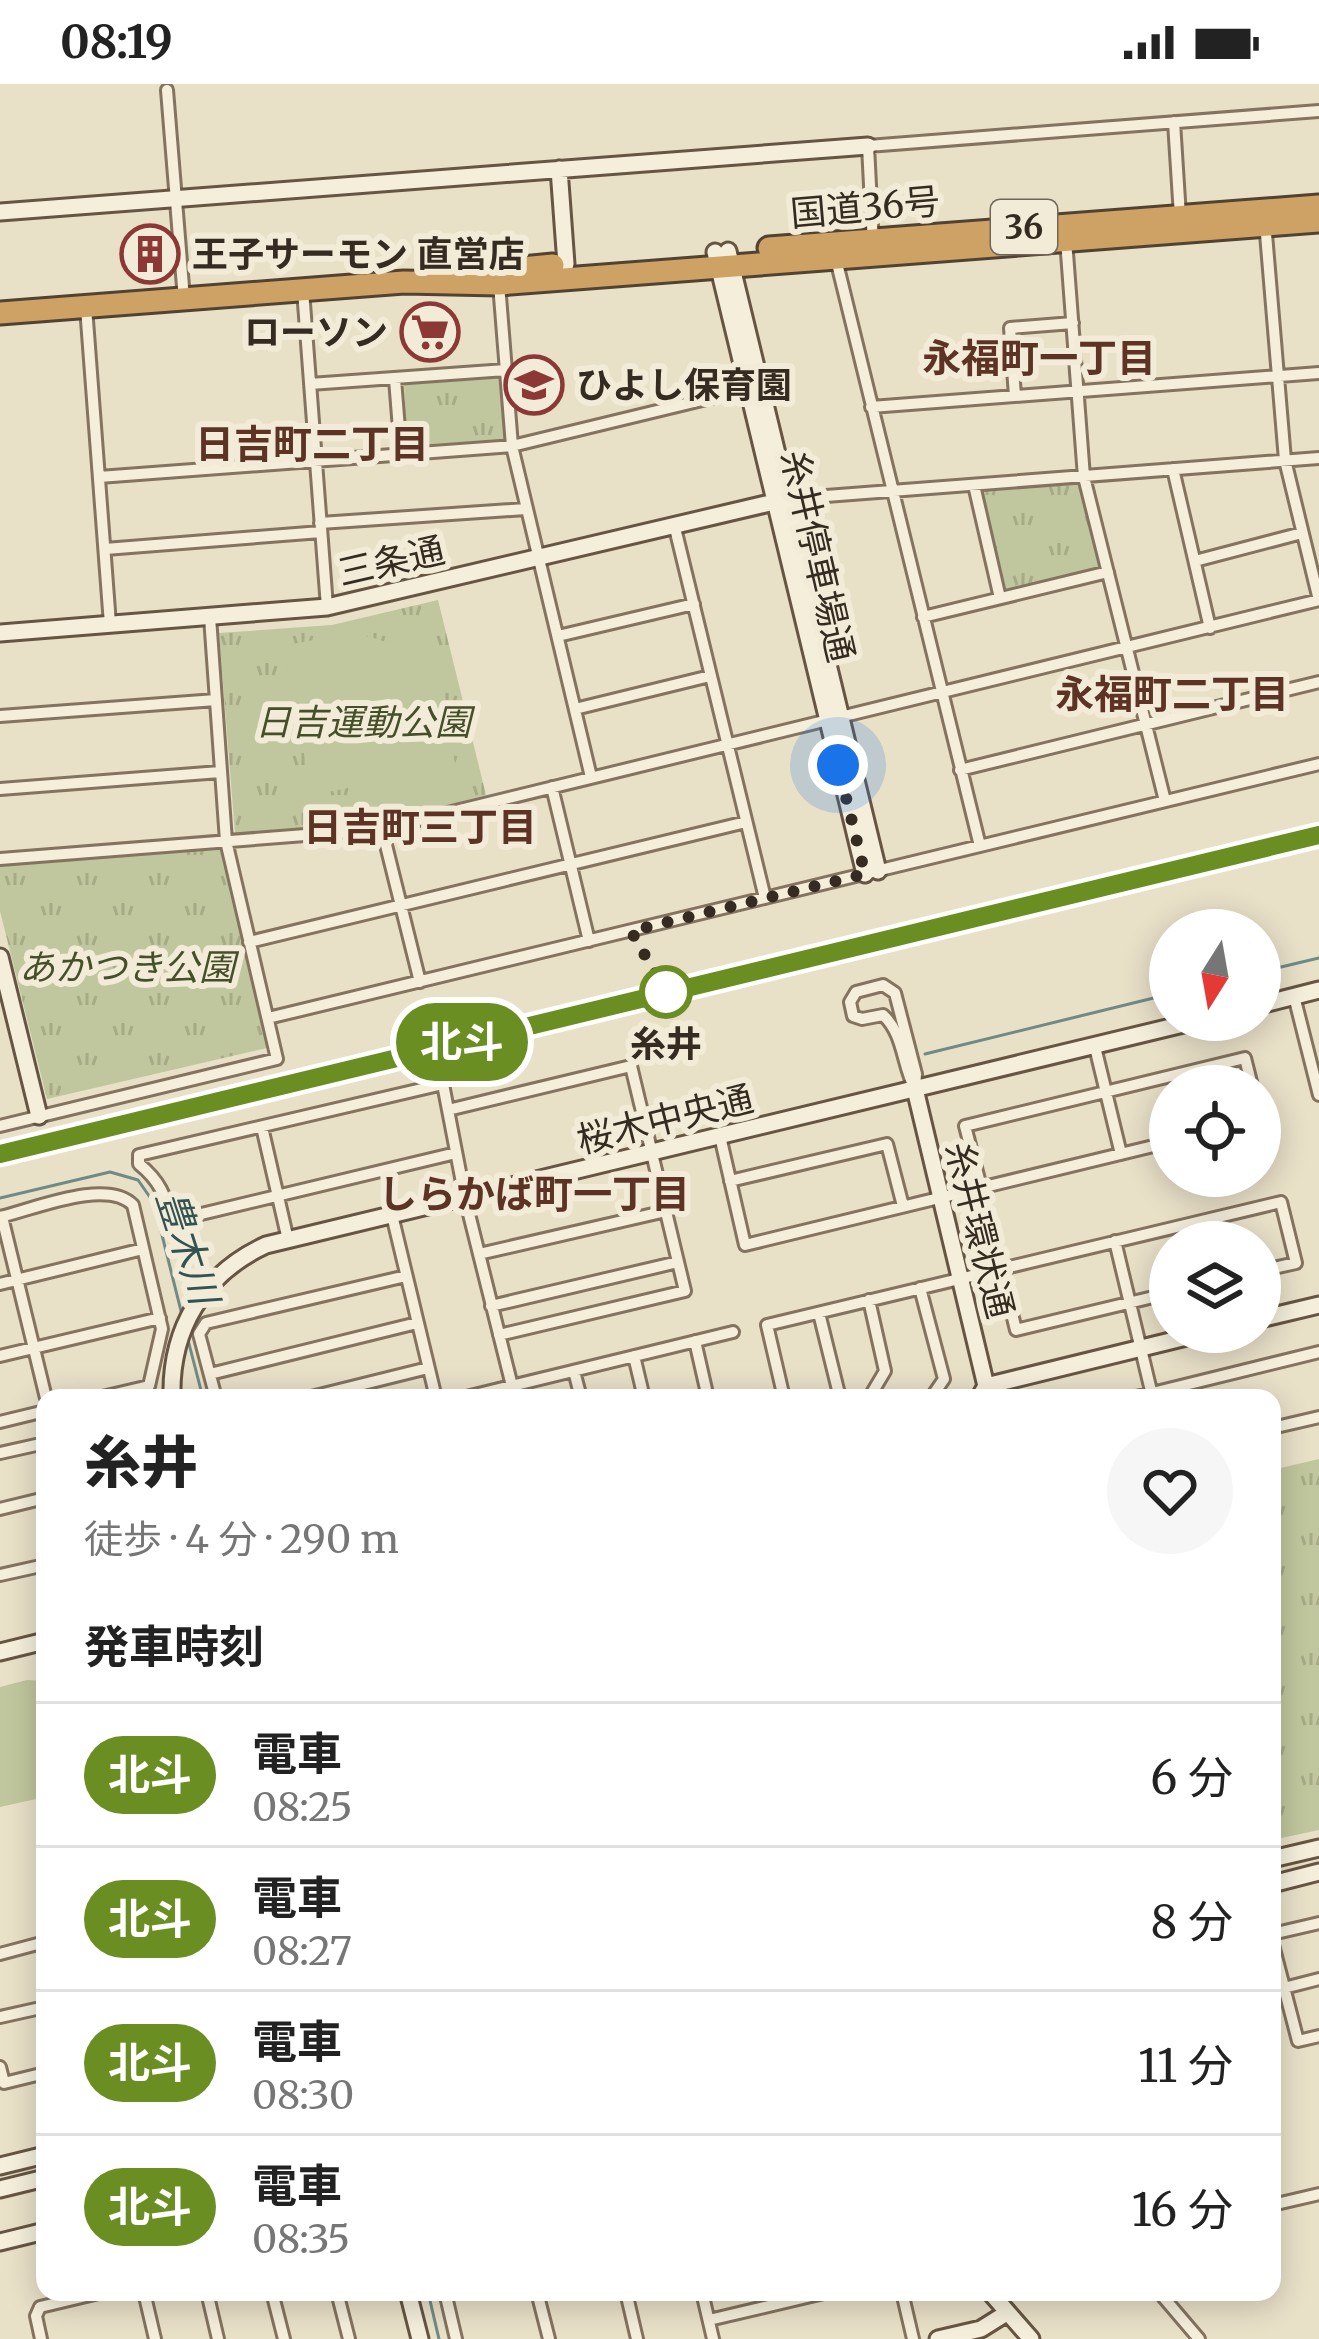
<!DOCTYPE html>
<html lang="ja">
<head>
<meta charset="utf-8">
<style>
	body { margin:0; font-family:Merriweather,"Noto Sans JP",serif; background:#f6f6f6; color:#222; height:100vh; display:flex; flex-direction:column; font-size:45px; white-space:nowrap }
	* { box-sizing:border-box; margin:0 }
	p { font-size:39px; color:#767676 }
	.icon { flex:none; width:66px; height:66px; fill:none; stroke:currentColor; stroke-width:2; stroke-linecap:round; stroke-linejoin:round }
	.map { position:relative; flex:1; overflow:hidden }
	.side { position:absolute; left:36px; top:1305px; width:1245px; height:912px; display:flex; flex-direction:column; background:#fff; border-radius:24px; box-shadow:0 6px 30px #0003 }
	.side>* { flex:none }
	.badge { padding:0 24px; border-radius:39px; font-size:42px; line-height:78px }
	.needle { width:78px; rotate:191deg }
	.tools { position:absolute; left:1149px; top:825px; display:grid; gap:24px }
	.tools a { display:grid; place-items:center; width:132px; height:132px; border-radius:50%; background:#fff; box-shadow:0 6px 30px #0003; font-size:60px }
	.you { position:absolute; width:60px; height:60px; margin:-30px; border:9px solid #fff; border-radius:50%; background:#1a73e8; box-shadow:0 0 0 18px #1a73e833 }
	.map>.badge { position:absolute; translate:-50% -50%; box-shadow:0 0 0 6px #fff }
	h2 { padding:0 48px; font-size:45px; line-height:108px }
	.round { display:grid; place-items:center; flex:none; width:126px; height:126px; border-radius:63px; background:#f6f6f6 }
	.overview { display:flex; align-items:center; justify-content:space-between; height:204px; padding:0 48px }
	h1 { font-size:57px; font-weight:800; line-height:90px }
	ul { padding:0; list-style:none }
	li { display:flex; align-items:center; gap:36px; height:144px; padding:0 48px; border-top:3px solid #e0e0e0 }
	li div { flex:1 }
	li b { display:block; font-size:45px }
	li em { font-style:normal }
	li .badge { min-width:132px; font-weight:700; text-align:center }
	.status { display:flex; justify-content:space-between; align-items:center; height:84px; padding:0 60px; background:#fff; direction:ltr }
	.status svg { height:33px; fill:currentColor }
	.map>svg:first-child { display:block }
</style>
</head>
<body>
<div class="status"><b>08:19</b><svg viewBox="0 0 49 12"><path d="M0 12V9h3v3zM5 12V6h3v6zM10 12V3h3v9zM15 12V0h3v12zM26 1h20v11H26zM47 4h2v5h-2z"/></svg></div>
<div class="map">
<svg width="1319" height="2255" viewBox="0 0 1319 2255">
	<defs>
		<pattern id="park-tufts" width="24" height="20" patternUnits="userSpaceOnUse" patternTransform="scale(3)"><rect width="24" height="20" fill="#c0c69d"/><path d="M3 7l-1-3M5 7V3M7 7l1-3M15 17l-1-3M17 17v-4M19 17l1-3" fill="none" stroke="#a6aa87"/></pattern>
	</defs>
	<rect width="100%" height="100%" fill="#e9e0c8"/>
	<path fill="url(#park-tufts)" d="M 498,291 L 502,294 L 505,357 L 407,362 L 404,298 Z
		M 1077,399 L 1081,402 L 1103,482 L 1006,509 L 980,410 L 983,406 Z
		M 438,516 L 486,711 L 379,740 L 235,749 L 219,549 L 332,541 Z
		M 218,765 L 222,767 L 267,964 L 47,1015 L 0,827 L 0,781 Z
		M 1319,1375 L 1319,1746 L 1272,1756 L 1272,1386 Z"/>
	<path fill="#c0c69d" d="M 349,549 C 457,566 439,621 461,705 L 355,733 L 348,704 L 323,709 L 310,699 L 282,562 Z
		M 27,1596 L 45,1597 L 45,1713 L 0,1723 L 0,1603 Z"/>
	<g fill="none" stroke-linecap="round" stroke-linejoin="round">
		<path stroke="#708b85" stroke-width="3" d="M 1260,888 L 1319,874
			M 925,970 L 1170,910
			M 0,1114 L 110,1088 L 138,1096 L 154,1119 L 182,1231
			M 187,1252 L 203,1314
			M 428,2208 L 439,2255"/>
		<defs>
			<path id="street" d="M 167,6 L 184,215
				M 1174,38 L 1180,132
				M 1066,156 L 1084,393 L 1165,717
				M 873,160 L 868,62 L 1319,27
				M 835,171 L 980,762
				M 499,200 L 512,362 L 591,693
				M 303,206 L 327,523
				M 86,223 L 110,540
				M 395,295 L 401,370
				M 310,300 L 506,286
				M 1015,312 L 1010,244 L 1073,239
				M 871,323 L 1319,289
				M 1173,385 L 1210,544
				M 99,393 L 512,362 L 752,304
				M 974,401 L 1000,514
				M 787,415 L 1319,374
				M 320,439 L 526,425
				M 674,440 L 765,814
				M 105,465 L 321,448
				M 1195,477 L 1302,449
				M 923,533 L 1108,488
				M 558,552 L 694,520
				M 575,625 L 710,592
				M 0,632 L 216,616
				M 960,686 L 1319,598
				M 552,703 L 589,857
				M 0,705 L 220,688
				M 382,745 L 420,898
				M 0,775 L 382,745 L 1319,516 L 1285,376 L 1265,138
				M 249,858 L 746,738
				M 883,901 L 895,909 L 916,990 L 915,1005 C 902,981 904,950 883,931 L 862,935 L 853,932 L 850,918 L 856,908 Z
				M 1294,912 L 1319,1011
				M 268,934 L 1319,680
				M 1095,963 L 1121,1070
				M 448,1026 L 631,982 L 685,1207 L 499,1251
				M 1260,1032 L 1260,1036
				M 0,1042 L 277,975 L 226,757 L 210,533
				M 262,1043 L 288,1156
				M 720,1052 L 745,1161 L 1170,1058
				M 456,1069 L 172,1137 C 165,1111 160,1097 139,1080 L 139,1071 L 443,1000 L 465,1114 L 515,1314
				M 730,1097 L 887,1060 L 903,1122
				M 981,1103 L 965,1042 L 1245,974 L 1252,1002
				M 392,1131 L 436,1314
				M 0,1133 C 34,1125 107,1094 133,1121 L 162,1245 L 149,1302 L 98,1314
				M 2,1133 L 46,1314
				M 1115,1157 L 1152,1311
				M 479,1170 L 666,1127
				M 1001,1185 L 1016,1246 L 1170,1209
				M 0,1200 L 143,1165
				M 920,1204 L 944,1295 L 931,1314
				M 869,1216 L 885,1287 L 869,1314
				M 491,1222 L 678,1178
				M 819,1229 L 840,1314
				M 695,1257 L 708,1314
				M 0,1272 L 160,1234
				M 634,1272 L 644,1314
				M 574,1287 L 581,1314
				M 210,1290 L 417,1239
				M 216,1314 L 199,1250 L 206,1239 L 406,1192
				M 307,1314 L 428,1284
				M 462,1314 L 733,1248
				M 784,1314 L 767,1241 L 1281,1118 L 1296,1179 L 1260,1187
				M 1132,1314 L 1319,1268
				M 0,1338 L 45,1327
				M 1272,1344 L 1319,1333
				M 0,1369 L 45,1359
				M 0,1425 L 45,1414
				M 0,1491 L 45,1481
				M 1272,1850 L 1319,1839
				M 1272,1857 L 1298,1957 L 1319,1952
				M 0,1870 L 45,1858
				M 1284,1904 L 1319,1895
				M 0,1933 L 45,1923
				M 0,1983 L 4,1999 L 45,1989
				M 1272,2121 L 1319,2110
				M 144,2208 L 155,2255
				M 207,2208 L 218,2255
				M 272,2208 L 284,2255
				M 337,2208 L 349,2255
				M 445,2208 L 456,2255
				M 537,2208 L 549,2255
				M 626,2208 L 637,2255
				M 702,2208 L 713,2255
				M 902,2208 L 913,2255
				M 1159,2208 L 1199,2255
				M 709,2236 L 828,2208
				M 41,2255 L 36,2232 L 40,2223 L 103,2208"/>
			<path id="secondary" d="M 559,85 L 566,180
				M 0,128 L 868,62
				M 728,167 L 878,787
				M 715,168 L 865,790
				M 0,549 L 327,523 L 787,415
				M 0,873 L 39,1032
				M 1260,921 L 1319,906
				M 915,1005 L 986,1302
				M 1260,1235 L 1319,1221
				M 172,1314 C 170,1245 203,1190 266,1161 L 1200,936
				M 979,1314 L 986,1302 L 1207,1248
				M 0,1568 L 45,1557
				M 1272,1775 L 1319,1764
				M 1272,1800 L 1319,1788
				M 0,2082 L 45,2071
				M 0,2105 L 45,2094
				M 0,2158 L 45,2147
				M 408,2208 L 420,2255
				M 990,2208 L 1031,2255
				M 938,2255 L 981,2245 L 1005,2230"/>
			<path id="highway" d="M 769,164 L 1319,122
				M 471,189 L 553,181
				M 0,229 L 404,198 L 499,200 L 1319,137"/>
		</defs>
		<use href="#street" stroke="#83735f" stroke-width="16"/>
		<use href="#secondary" stroke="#655542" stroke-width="21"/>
		<use href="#highway" stroke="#524233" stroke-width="27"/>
		<use href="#street" stroke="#f5eedb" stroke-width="10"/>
		<use href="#secondary" stroke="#f5eedb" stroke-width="15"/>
		<use href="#highway" stroke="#cea264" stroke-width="21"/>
		<path stroke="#352b21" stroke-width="3" stroke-dasharray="21 21" stroke-linecap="butt" d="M 0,1076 L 1319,756"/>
	</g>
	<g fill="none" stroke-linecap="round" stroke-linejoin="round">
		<defs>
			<path id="line" d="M 0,1070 L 1319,751"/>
		</defs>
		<use href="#line" stroke="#fff" stroke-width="27"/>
		<use href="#line" stroke="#6b8e23" stroke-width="18"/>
		<path stroke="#352b21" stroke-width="12" stroke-dasharray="0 21.6" d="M 666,908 L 631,847 L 865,790 L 838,681"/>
	</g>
	<defs>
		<symbol id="building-ring" viewBox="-11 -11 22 22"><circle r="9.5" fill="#f2ebd7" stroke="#8b3836" stroke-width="1.5"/><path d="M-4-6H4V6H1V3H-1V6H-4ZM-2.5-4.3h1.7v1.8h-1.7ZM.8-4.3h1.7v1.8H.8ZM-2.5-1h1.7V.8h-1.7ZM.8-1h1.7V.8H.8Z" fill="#8b3836"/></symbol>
		<symbol id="supermarket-ring" viewBox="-11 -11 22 22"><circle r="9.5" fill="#f2ebd7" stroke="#8b3836" stroke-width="1.5"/><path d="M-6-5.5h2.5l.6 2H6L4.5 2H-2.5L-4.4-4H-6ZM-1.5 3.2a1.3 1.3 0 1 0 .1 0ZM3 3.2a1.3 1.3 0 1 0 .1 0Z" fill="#8b3836"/></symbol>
		<symbol id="school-ring" viewBox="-11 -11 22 22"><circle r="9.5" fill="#f2ebd7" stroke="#8b3836" stroke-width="1.5"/><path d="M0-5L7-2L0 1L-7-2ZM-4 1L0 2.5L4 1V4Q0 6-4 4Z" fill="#8b3836"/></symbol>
	</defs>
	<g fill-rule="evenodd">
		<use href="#building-ring" x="117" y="137" width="66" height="66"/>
		<use href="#supermarket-ring" x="397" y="215" width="66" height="66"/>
		<use href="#school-ring" x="501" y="268" width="66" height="66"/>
	</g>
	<circle fill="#fff" stroke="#6b8e23" stroke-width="6" cx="666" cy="908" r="24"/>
	<g text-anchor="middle" stroke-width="12" stroke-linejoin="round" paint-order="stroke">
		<rect fill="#f2ebd7" stroke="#6e6558" stroke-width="3" x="991" y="116" width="66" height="54" rx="9"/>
		<g font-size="33" font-weight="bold" fill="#352b21">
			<text x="1024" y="155">36</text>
		</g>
		<g font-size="36" fill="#352b21" stroke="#f2ebd7">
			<text transform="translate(865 123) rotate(-5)" y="13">国道36号</text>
			<text transform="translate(818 472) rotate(77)" y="13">糸井停車場通</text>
			<text transform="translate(391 477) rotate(-13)" y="13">三条通</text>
			<text transform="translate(665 1035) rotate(-14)" y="13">桜木中央通</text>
			<text transform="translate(980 1146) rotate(76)" y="13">糸井環状通</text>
		</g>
		<g font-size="36" font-weight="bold" fill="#352b21" stroke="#f2ebd7" text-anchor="start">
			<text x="192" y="183">王子サーモン 直営店</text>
			<text x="388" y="261" text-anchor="end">ローソン</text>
			<text x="576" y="314">ひよし保育園</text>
		</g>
		<g font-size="36" font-style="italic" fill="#454f2a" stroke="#f2ebd7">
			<text x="363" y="651">日吉運動公園</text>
			<text x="127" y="896">あかつき公園</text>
		</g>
		<g font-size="36" font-weight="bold" fill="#352b21" stroke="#f2ebd7">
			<text x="666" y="973">糸井</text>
		</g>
		<g font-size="39" font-weight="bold" fill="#5d3326" stroke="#f2ebd7">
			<text x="1039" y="288">永福町一丁目</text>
			<text x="312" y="374">日吉町二丁目</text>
			<text x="1172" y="624">永福町二丁目</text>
			<text x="420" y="757">日吉町三丁目</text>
			<text x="534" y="1124">しらかば町一丁目</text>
		</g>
		<g font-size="39" font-style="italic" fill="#325352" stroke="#f2ebd7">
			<text transform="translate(188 1163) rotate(72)" y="14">豊木川</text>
		</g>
	</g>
</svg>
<div class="tools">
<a><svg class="needle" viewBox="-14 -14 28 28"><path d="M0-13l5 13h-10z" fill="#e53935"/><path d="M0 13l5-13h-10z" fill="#767676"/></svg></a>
<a><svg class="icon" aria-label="locate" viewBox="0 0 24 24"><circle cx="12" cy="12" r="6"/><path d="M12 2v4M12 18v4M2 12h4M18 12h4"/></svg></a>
<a><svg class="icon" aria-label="layers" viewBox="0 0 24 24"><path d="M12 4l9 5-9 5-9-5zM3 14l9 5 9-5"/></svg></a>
</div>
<div class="you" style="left:838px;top:681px"></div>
<b class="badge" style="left:462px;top:958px;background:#6b8e23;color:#fff">北斗</b>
<section class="side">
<div class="overview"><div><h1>糸井</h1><p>徒歩 · 4 分 · 290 m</p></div><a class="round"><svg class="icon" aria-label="heart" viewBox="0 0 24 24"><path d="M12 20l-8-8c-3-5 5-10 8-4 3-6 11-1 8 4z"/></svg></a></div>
<h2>発車時刻</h2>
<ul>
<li><span class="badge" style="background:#6b8e23;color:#fff">北斗</span><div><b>電車</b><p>08:25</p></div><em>6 分</em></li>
<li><span class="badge" style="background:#6b8e23;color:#fff">北斗</span><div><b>電車</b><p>08:27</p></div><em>8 分</em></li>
<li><span class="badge" style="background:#6b8e23;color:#fff">北斗</span><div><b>電車</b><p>08:30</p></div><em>11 分</em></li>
<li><span class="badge" style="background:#6b8e23;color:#fff">北斗</span><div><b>電車</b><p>08:35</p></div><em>16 分</em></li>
</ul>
</section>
</div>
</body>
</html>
